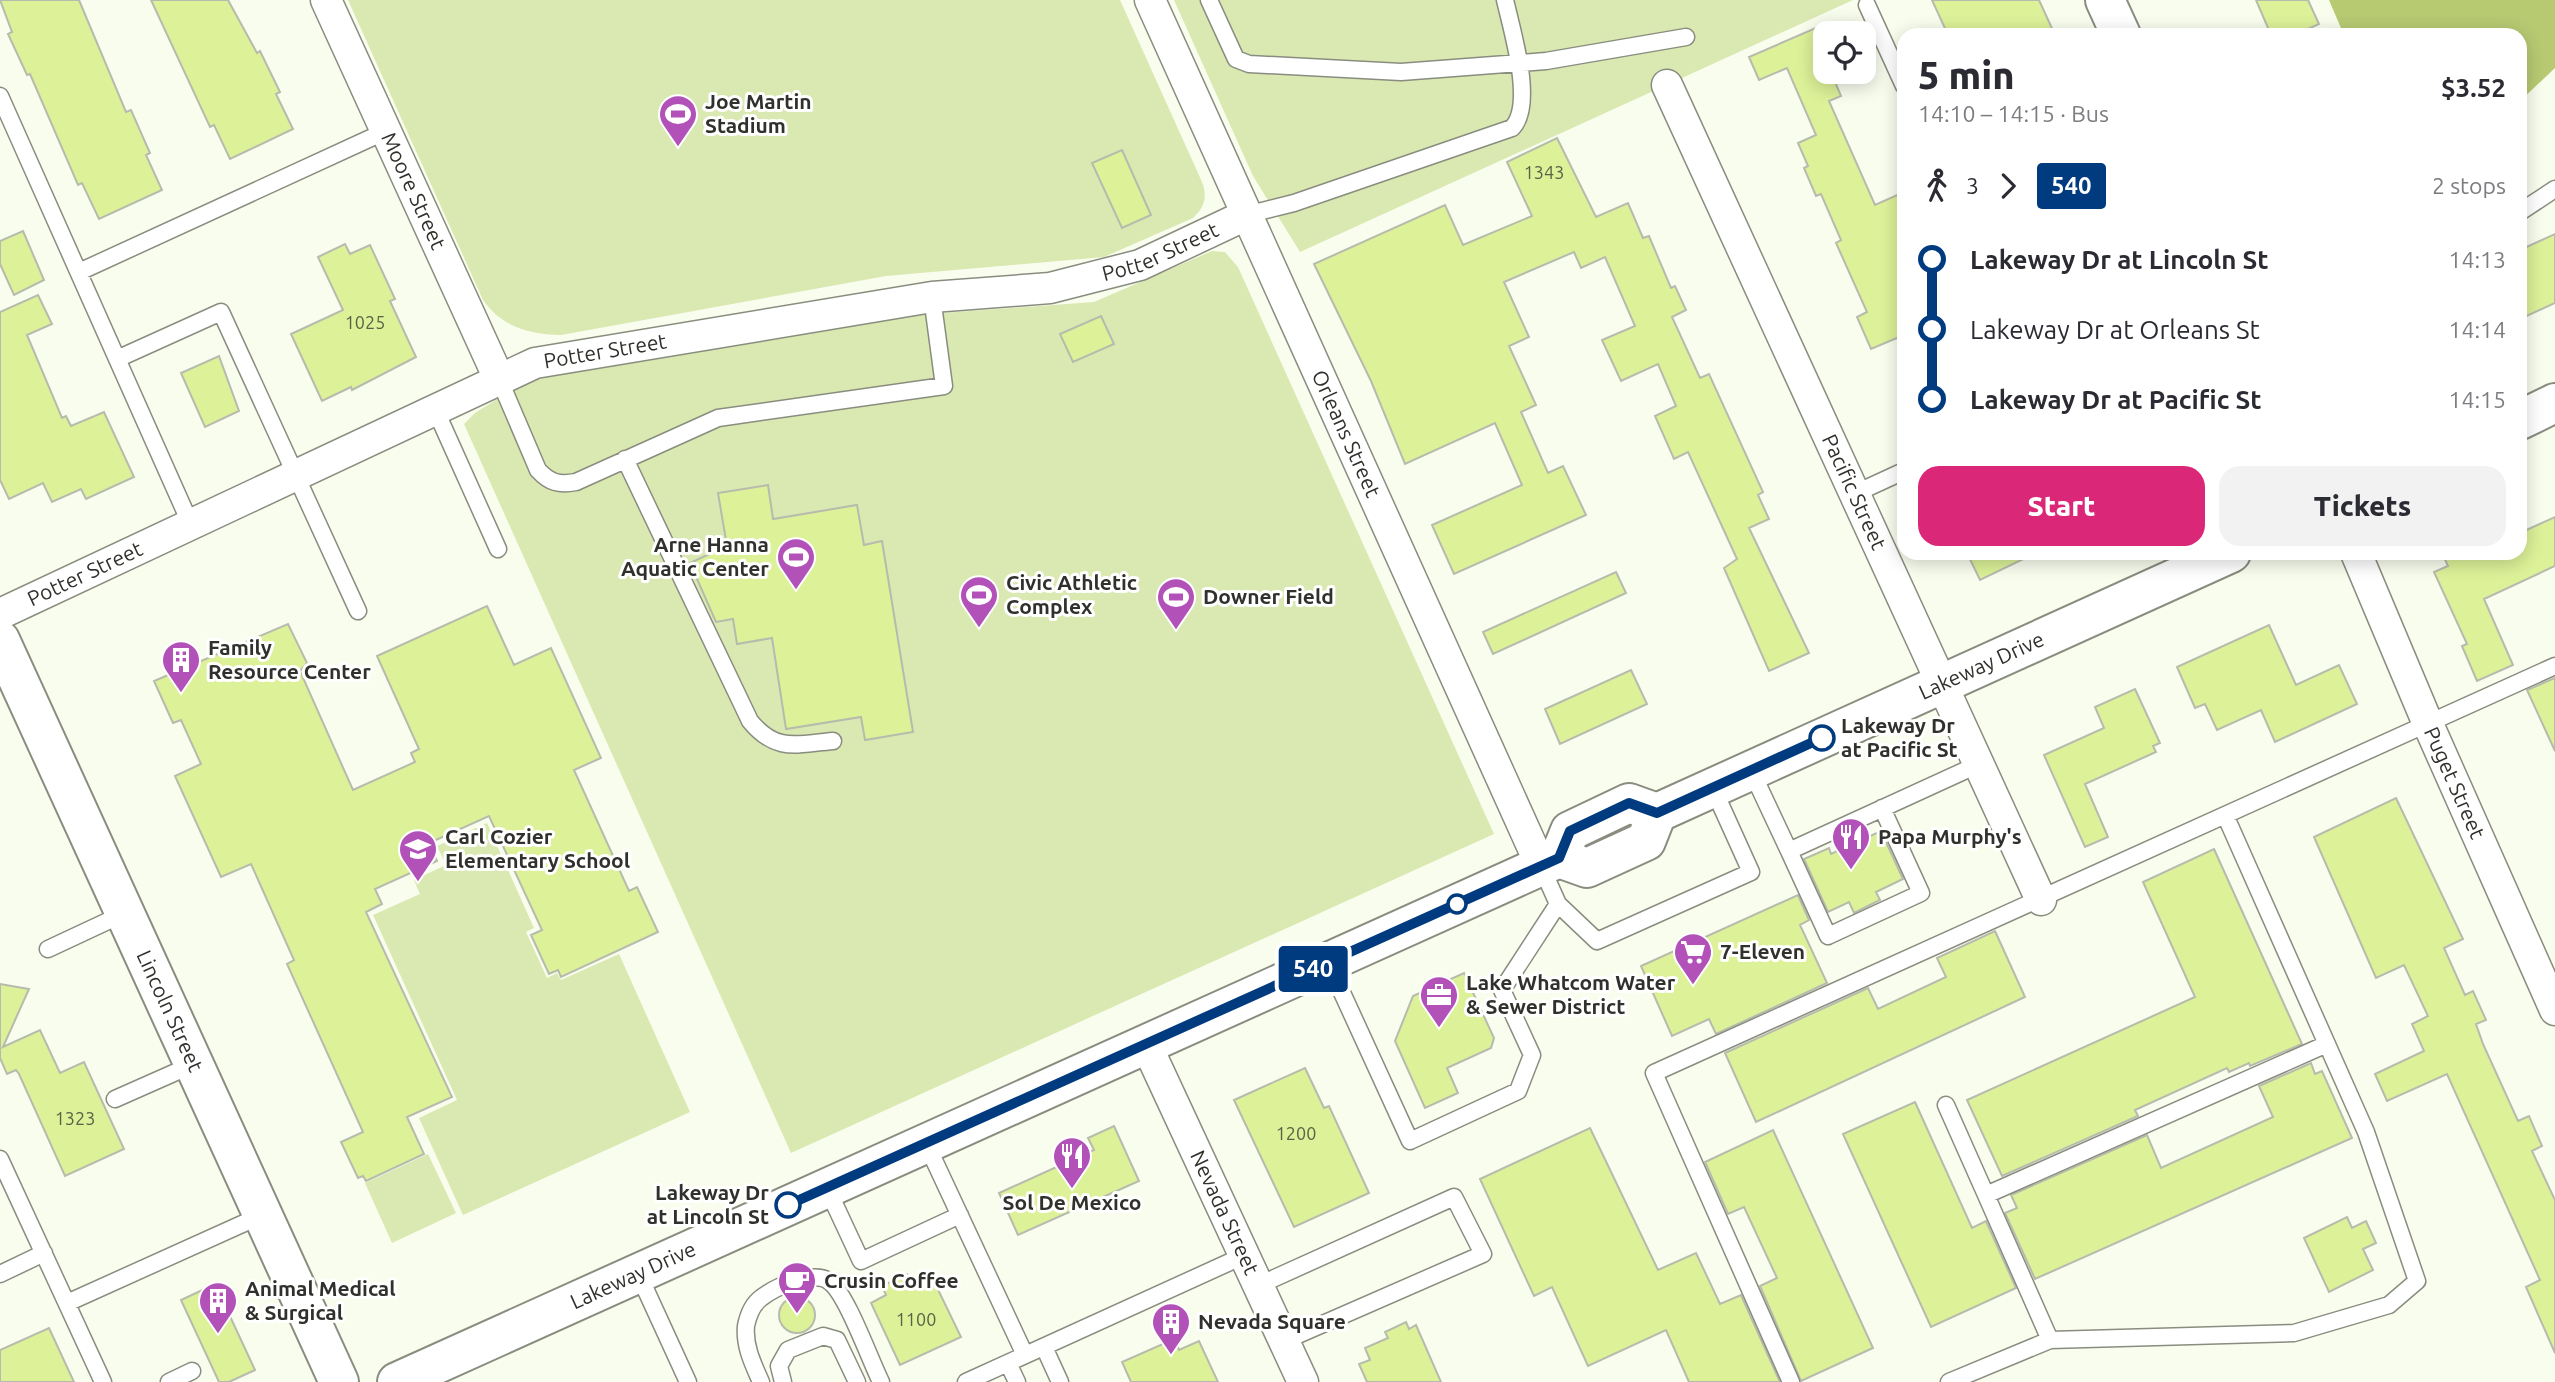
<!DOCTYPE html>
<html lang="en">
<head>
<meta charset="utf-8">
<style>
	body { margin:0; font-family:Ubuntu,sans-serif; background:#f2f2f3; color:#2b2b33; height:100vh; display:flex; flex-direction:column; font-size:26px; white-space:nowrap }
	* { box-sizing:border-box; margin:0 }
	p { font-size:23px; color:#7c7c81 }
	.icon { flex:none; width:38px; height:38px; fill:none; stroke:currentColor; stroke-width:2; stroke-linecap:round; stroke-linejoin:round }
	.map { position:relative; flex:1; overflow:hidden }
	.panel { position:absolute; left:1897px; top:28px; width:630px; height:532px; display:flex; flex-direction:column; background:#fff; border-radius:21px; box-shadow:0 4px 18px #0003 }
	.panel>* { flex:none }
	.badge { padding:0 14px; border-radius:5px; font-size:24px; line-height:46px }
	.tools { position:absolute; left:1813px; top:21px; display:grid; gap:14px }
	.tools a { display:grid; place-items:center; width:63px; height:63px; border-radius:14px; background:#fff; box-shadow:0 4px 18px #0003; font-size:35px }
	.map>.badge { position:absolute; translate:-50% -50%; box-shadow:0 0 0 4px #fff }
	.legs { display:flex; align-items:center; gap:10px; height:77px; padding:0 21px; font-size:23px }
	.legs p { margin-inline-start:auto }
	.summary { display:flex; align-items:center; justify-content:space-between; height:119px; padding:0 21px }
	h1 { font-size:38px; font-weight:800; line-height:52px }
	.primary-button { display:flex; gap:14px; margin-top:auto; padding:14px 21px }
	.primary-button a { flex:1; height:80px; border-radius:21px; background:#db2777; color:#fff; font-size:28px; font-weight:800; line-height:80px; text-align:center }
	.primary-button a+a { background:#f2f2f3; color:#2b2b33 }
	ul { padding:0 21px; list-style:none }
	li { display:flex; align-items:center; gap:24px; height:70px; font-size:26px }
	li i { display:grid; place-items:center; width:10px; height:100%; margin:0 9px; background:currentColor }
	li i::after { content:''; width:18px; height:18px; margin:-9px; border:5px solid; border-radius:50%; background:#fff }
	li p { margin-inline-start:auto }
	li:first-child i { background:linear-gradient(#0000 50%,currentColor 0) }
	li:last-child i { background:linear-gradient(currentColor 50%,#0000 0) }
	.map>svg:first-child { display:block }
</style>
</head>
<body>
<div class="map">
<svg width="2555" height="1382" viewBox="0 0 2555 1382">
	<rect width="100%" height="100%" fill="#f9fdee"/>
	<path fill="#dae8b2" d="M 348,0 L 1120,0 L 1202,182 C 1208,197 1204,208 1193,218 L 1104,257 L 886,276 L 561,335 C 529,334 502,327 483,300 Z
		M 1174,0 L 1853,0 L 1300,252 L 1253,176 Z
		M 1212,251 L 1225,252 L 1238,267 L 1494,834 L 791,1153 L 464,424 L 475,413 L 530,379 L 915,315 L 1094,302 Z
		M 487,823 L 534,928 L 526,932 L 547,978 L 557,973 L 561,980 L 619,954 L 690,1112 L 463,1215 L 419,1118 L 457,1100 L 373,915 L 420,894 L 414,880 L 446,865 L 437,846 Z
		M 428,1154 L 456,1213 L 392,1243 L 365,1183 Z"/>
	<path fill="#b7ca72" d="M 2329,0 L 2555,0 L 2555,68 L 2520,101 L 2520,35 L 2344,35 Z"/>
	<path fill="#dcf198" stroke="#b7bbad" stroke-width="2" d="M 0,0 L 79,0 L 126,112 L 131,110 L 150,153 L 146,155 L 162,190 L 99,219 L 82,183 L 78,185 L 30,74 L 27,75 L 8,34 L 12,32 Z
		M 151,0 L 228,0 L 257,53 L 260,51 L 280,92 L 276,94 L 293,129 L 230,159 L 214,125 L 210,127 Z
		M 1932,0 L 2039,0 L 2055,35 L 1948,35 Z
		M 2256,0 L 2308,0 L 2319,24 L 2295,35 L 2271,35 Z
		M 1825,24 L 1825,72 L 1831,72 L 1841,96 L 1829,101 L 1875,205 L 1904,192 L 1904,335 L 1871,349 L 1857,317 L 1867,312 L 1836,243 L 1841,240 L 1821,194 L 1816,196 L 1804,168 L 1808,166 L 1798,143 L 1816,135 L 1787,68 L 1759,80 L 1749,57 Z
		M 1557,138 L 1596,217 L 1628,203 L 1643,238 L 1649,236 L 1671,288 L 1675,286 L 1686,310 L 1672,317 L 1700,378 L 1709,374 L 1763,492 L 1758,495 L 1769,519 L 1749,528 L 1809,653 L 1769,671 L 1724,568 L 1737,559 L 1688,452 L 1674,459 L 1655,416 L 1676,406 L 1658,364 L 1621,381 L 1602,340 L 1635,326 L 1605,257 L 1581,268 L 1574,252 L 1504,282 L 1529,337 L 1509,346 L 1536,405 L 1521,412 L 1548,473 L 1563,466 L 1586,515 L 1454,574 L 1432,525 L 1522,485 L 1495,423 L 1405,464 L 1371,381 L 1314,264 L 1445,205 L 1463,245 L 1532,216 L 1507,162 Z
		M 1122,150 L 1151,215 L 1122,228 L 1092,163 Z
		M 23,231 L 44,280 L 14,295 L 0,264 L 0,241 Z
		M 2555,234 L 2555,303 L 2520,319 L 2520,250 Z
		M 345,244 L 350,254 L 370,245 L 395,299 L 390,301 L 416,357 L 352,390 L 351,387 L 322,401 L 291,334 L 343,310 L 318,257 Z
		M 38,295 L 52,324 L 27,335 L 62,418 L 66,416 L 71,426 L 104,412 L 134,477 L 86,499 L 81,489 L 52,502 L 43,483 L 9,499 L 0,480 L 0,312 Z
		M 1101,316 L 1114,344 L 1073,362 L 1060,334 Z
		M 219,356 L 239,411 L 205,427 L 181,373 Z
		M 768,485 L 773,519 L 857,505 L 864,545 L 882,541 L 913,732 L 865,740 L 861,717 L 786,729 L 772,638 L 737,644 L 733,619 L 716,622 L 690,563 L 727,546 L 718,493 Z
		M 2555,517 L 2555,566 L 2484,599 L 2513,665 L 2477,681 L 2462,646 L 2467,644 L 2434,572 L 2448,566 L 2442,553 L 2520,553 L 2520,533 Z
		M 1967,553 L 2036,553 L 1980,580 Z
		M 1616,572 L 1626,593 L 1493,654 L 1483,632 Z
		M 487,606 L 514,665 L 551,648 L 601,758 L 574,770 L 629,891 L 637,887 L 658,932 L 561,977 L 558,970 L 549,974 L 531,935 L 542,930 L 489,816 L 429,843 L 437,861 L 375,889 L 382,904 L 366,912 L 452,1097 L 407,1117 L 424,1154 L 366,1181 L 363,1176 L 358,1178 L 341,1142 L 363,1132 L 287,964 L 294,960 L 251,864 L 221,877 L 175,776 L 201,764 L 181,720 L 173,723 L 154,681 L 288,624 L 307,663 L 300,671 L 353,790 L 415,762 L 411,753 L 419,749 L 377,656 Z
		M 2269,625 L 2296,685 L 2339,665 L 2357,704 L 2275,742 L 2261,710 L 2217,730 L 2205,704 L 2195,708 L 2177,667 Z
		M 1631,670 L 1647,704 L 1560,744 L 1545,709 Z
		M 2555,678 L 2555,751 L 2527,690 Z
		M 2135,689 L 2160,743 L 2153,746 L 2156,752 L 2085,784 L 2108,837 L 2085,847 L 2044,755 L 2104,728 L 2095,707 Z
		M 2396,798 L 2463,939 L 2444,948 L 2465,995 L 2473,991 L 2486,1020 L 2476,1024 L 2483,1044 L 2518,1121 L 2529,1116 L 2542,1146 L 2532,1151 L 2555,1200 L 2555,1353 L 2526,1287 L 2540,1280 L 2447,1074 L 2387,1101 L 2375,1074 L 2424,1051 L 2412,1024 L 2428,1016 L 2404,965 L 2376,978 L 2314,837 Z
		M 1881,831 L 1903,879 L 1876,892 L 1880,900 L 1854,913 L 1849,902 L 1828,912 L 1804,859 L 1829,848 L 1831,854 Z
		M 2214,849 L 2302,1044 L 2250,1066 L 2249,1063 L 2229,1072 L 2227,1068 L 2135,1110 L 2138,1116 L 2002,1176 L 1967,1100 L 2195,997 L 2143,882 Z
		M 1798,895 L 1809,920 L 1800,925 L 1827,983 L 1716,1034 L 1709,1019 L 1672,1036 L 1641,966 Z
		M 1995,931 L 2025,997 L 1756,1122 L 1725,1053 L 1868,988 L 1878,1009 L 1946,977 L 1937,958 Z
		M 1464,973 L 1494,1038 L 1491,1048 L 1447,1068 L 1458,1093 L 1425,1108 L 1395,1041 L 1413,996 Z
		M 0,984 L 29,989 L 3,1047 L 40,1030 L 60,1073 L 84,1062 L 124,1149 L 65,1176 L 19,1074 L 16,1070 L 7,1074 L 0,1058 Z
		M 2311,1063 L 2315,1074 L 2322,1071 L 2352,1138 L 2035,1279 L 2005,1213 L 2017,1208 L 2011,1195 L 2147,1135 L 2161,1168 L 2273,1117 L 2259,1086 Z
		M 1305,1068 L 1324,1108 L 1329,1106 L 1369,1193 L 1294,1227 L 1234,1100 Z
		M 1915,1102 L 1972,1228 L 1986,1221 L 2016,1288 L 1931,1327 L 1843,1134 Z
		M 1114,1126 L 1139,1181 L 1018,1235 L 999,1193 L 1094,1150 L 1088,1138 Z
		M 1590,1128 L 1658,1270 L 1696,1253 L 1720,1304 L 1741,1295 L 1780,1382 L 1689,1382 L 1666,1330 L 1588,1366 L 1552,1287 L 1534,1296 L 1480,1179 Z
		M 1773,1130 L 1873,1348 L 1801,1381 L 1760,1286 L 1777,1278 L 1744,1207 L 1728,1214 L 1705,1162 Z
		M 2347,1217 L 2352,1228 L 2366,1221 L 2376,1243 L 2363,1249 L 2373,1270 L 2329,1292 L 2304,1238 Z
		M 907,1274 L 911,1284 L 931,1275 L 961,1337 L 900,1365 L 871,1303 L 886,1295 L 882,1286 Z
		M 215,1284 L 255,1370 L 229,1382 L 219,1382 L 181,1300 Z
		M779 1315a18 18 0 1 1 36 0a18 18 0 1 1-36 0Z
		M 1406,1322 L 1409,1329 L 1416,1325 L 1441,1382 L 1367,1382 L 1359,1364 L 1370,1360 L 1365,1348 L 1388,1338 L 1385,1332 Z
		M 49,1328 L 74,1382 L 0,1382 L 0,1350 Z
		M 1174,1339 L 1179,1350 L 1199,1341 L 1218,1382 L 1131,1382 L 1122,1362 Z"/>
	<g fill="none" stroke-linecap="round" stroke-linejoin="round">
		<defs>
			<path id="lane" d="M 1209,0 L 1236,59 L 1249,64 L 1401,72 L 1546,61 L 1686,37
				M 1867,5 L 1904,86
				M 0,96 L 191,525
				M 2520,212 L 2555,189
				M 1246,215 L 1294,203 L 1512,128 C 1535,105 1512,31 1505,0
				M 79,272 L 386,131
				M 117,359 L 221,312 L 358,611
				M 500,381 L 538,470 C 550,483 559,485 576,482 L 718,418 L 944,386 L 932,297
				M 436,411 L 498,549
				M 625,459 L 750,721 C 776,753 797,744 833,741
				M 1854,494 L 1904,471
				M 1751,770 L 1789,851 L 1977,765
				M 1789,851 L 1828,936 L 1921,893 L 1882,808
				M 1541,866 L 1558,904 L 1597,941 L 1751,872 L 1713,788
				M 48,949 L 125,913
				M 1328,962 L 1410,1141 L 1518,1091 L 1532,1055 L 1502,990 L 1558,904
				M 115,1099 L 194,1064
				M 1946,1105 L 1986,1195
				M 926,1143 L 1025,1355
				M 0,1159 L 103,1382
				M 827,1188 L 861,1261 L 960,1215
				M 638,1273 L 688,1382
				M 0,1274 L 44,1253
				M 1257,1286 L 1454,1197 L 1483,1254 L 1284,1341
				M 67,1303 L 262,1215
				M 2050,1340 L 1986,1195 L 2327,1044
				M 1044,1347 L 1060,1382
				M 1008,1363 L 1017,1382
				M 169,1382 L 192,1371
				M 761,1382 C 753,1364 744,1346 746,1326 C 748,1316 753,1304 761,1298 C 775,1287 815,1269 830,1282 C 847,1295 870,1360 881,1382
				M 783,1382 L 779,1366 L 788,1350 L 823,1336 L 837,1340 L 857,1382
				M 966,1382 L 1243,1256
				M 1791,1382 L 1654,1073 L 2555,666
				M 1949,1382 L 2050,1340 L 2294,1333 L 2389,1305 L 2417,1281 L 2366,1132 L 2226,817"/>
			<g id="street">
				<path id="s1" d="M 326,0 L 500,381"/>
				<path id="s2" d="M 1150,0 L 1541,866"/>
				<path id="s3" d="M 1667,85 L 2041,900"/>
				<path id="s4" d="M 2356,553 L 2428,724 L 2555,1010"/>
				<path id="s5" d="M 0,614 L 535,363 L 932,297 L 1050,288 L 1140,265 L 1246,215"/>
				<path id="s6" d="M 1146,1044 L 1303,1382"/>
			</g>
			<g id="secondary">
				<path d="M 2105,0 L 2121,35"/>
				<path d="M 2520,420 L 2555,403"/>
				<path id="s7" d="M 0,640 L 339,1382"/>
				<path id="s8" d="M 1559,858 L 1587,868 L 1646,841 L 1657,813 L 2231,553"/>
				<path id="s9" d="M 397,1382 L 1559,858 L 1570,831 L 1629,803 L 1657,813"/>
			</g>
		</defs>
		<use href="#lane" stroke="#898d7f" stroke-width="19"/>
		<use href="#street" stroke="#898d7f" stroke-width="33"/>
		<use href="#secondary" stroke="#898d7f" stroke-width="42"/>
		<use href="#lane" stroke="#fff" stroke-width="16"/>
		<use href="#street" stroke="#fff" stroke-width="30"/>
		<use href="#secondary" stroke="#fff" stroke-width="38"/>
	</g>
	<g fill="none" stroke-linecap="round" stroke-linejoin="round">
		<defs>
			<path id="line-1" d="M 788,1205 L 1559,858 L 1570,831 L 1629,803 L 1657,813 L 1822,738"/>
		</defs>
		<use href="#line-1" stroke="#fff" stroke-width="16"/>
		<use href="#line-1" stroke="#003b80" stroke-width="10"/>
	</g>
	<defs>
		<symbol id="stadium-pin" viewBox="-11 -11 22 30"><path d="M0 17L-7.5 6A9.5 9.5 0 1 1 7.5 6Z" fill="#b251b8" stroke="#fff"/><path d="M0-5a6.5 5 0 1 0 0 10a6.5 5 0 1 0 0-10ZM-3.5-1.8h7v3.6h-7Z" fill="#fff"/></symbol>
		<symbol id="building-pin" viewBox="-11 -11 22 30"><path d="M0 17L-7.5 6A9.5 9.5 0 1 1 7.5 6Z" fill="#b251b8" stroke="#fff"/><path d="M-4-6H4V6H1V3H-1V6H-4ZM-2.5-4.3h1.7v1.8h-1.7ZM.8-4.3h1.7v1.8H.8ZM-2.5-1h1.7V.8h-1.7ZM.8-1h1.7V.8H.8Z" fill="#fff"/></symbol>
		<symbol id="restaurant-pin" viewBox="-11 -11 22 30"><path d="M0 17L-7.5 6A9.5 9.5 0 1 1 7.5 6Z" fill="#b251b8" stroke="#fff"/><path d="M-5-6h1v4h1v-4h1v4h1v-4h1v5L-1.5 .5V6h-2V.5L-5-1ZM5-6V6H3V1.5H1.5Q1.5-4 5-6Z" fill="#fff"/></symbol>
		<symbol id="school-pin" viewBox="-11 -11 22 30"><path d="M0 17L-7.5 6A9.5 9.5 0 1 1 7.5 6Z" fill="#b251b8" stroke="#fff"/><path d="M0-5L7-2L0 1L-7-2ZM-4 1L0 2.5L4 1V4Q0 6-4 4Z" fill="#fff"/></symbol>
		<symbol id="supermarket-pin" viewBox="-11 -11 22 30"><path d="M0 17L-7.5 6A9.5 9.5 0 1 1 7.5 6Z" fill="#b251b8" stroke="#fff"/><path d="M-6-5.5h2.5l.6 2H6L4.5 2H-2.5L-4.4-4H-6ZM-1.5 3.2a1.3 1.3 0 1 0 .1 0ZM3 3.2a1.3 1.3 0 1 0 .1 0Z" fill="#fff"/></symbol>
		<symbol id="office-pin" viewBox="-11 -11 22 30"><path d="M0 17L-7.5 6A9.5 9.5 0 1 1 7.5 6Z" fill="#b251b8" stroke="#fff"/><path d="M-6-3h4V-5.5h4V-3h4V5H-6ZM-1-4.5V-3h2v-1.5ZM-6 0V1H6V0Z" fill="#fff"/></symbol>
		<symbol id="cafe-pin" viewBox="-11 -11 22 30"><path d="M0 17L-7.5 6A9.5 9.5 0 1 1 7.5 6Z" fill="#b251b8" stroke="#fff"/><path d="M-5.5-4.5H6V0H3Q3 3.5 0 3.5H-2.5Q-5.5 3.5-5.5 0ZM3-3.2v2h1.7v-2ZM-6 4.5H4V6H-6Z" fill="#fff"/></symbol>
	</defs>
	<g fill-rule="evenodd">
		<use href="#stadium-pin" x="656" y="92" width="44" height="60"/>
		<use href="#stadium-pin" x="774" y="535" width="44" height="60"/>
		<use href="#stadium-pin" x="957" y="573" width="44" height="60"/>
		<use href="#stadium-pin" x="1154" y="575" width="44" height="60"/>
		<use href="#building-pin" x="159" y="638" width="44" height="60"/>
		<use href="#restaurant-pin" x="1829" y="815" width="44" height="60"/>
		<use href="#school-pin" x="396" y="827" width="44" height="60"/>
		<use href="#supermarket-pin" x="1671" y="930" width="44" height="60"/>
		<use href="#office-pin" x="1417" y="973" width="44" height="60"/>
		<use href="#restaurant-pin" x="1050" y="1134" width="44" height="60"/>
		<use href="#cafe-pin" x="775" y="1259" width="44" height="60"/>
		<use href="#building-pin" x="196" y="1279" width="44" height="60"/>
		<use href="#building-pin" x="1149" y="1300" width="44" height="60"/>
	</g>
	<g fill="#fff" stroke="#003b80" stroke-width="3.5">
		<circle cx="1822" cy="738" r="12"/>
		<circle cx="1457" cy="904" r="9"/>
		<circle cx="788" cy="1205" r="12"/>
	</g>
	<g text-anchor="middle" stroke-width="6" stroke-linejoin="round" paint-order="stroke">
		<g font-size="18" fill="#5b6147">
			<text x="1544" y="179">1343</text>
			<text x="365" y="329">1025</text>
			<text x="75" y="1125">1323</text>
			<text x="1296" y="1140">1200</text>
			<text x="916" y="1326">1100</text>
		</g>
		<g font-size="21" font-weight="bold" fill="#30312c" stroke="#fff" text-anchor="start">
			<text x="705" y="109">Joe Martin<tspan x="705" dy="24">Stadium</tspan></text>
			<text x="769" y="552" text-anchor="end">Arne Hanna<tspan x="769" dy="24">Aquatic Center</tspan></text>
			<text x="1006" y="590">Civic Athletic<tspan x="1006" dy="24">Complex</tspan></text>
			<text x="1203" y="604">Downer Field</text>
			<text x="208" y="655">Family<tspan x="208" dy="24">Resource Center</tspan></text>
			<text x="445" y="844">Carl Cozier<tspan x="445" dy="24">Elementary School</tspan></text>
			<text x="1878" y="844">Papa Murphy's</text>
			<text x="1720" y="959">7-Eleven</text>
			<text x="1466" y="990">Lake Whatcom Water<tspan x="1466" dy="24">&amp; Sewer District</tspan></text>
			<text x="1072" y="1210" text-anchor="middle">Sol De Mexico</text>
			<text x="824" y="1288">Crusin Coffee</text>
			<text x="245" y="1296">Animal Medical<tspan x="245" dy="24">&amp; Surgical</tspan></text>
			<text x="1198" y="1329">Nevada Square</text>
		</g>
		<g font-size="21" fill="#30312c" stroke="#fff">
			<text dy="7" stroke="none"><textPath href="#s1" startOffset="210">Moore Street</textPath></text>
			<text dy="7" stroke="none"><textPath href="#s5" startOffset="1228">Potter Street</textPath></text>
			<text dy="7" stroke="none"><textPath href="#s5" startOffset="662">Potter Street</textPath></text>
			<text dy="7" stroke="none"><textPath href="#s2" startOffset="476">Orleans Street</textPath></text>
			<text dy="7" stroke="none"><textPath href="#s3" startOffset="448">Pacific Street</textPath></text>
			<text dy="7" stroke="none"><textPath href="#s5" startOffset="94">Potter Street</textPath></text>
			<text dy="7" stroke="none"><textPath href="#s8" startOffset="481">Lakeway Drive</textPath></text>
			<text dy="7" stroke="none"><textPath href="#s4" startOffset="250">Puget Street</textPath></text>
			<text dy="7" stroke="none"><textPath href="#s7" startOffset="408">Lincoln Street</textPath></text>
			<text dy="7" stroke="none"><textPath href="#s6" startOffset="186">Nevada Street</textPath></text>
			<text dy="7" stroke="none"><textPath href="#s9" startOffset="259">Lakeway Drive</textPath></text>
		</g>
		<g font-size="21" font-weight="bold" fill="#30312c" stroke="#fff" text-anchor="start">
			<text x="1841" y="733">Lakeway Dr<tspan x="1841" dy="24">at Pacific St</tspan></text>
			<text x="769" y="1200" text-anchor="end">Lakeway Dr<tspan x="769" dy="24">at Lincoln St</tspan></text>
		</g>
	</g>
</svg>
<div class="tools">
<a><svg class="icon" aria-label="locate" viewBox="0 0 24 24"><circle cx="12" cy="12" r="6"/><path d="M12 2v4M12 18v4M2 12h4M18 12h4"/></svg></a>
</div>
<b class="badge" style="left:1313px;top:969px;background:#003b80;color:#fff">540</b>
<section class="panel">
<div class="summary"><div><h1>5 min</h1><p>14:10 – 14:15 · Bus</p></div><b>$3.52</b></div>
<div class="legs"><svg class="icon" aria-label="walk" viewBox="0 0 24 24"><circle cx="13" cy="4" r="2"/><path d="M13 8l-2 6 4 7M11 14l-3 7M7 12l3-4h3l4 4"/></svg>3<svg class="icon" aria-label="forward" viewBox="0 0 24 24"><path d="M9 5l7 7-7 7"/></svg><b class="badge" style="background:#003b80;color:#fff">540</b><p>2 stops</p></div>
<ul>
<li><i style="color:#003b80"></i><b>Lakeway Dr at Lincoln St</b><p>14:13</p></li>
<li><i style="color:#003b80"></i><span>Lakeway Dr at Orleans St</span><p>14:14</p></li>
<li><i style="color:#003b80"></i><b>Lakeway Dr at Pacific St</b><p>14:15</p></li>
</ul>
<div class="primary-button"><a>Start</a><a>Tickets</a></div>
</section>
</div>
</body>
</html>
